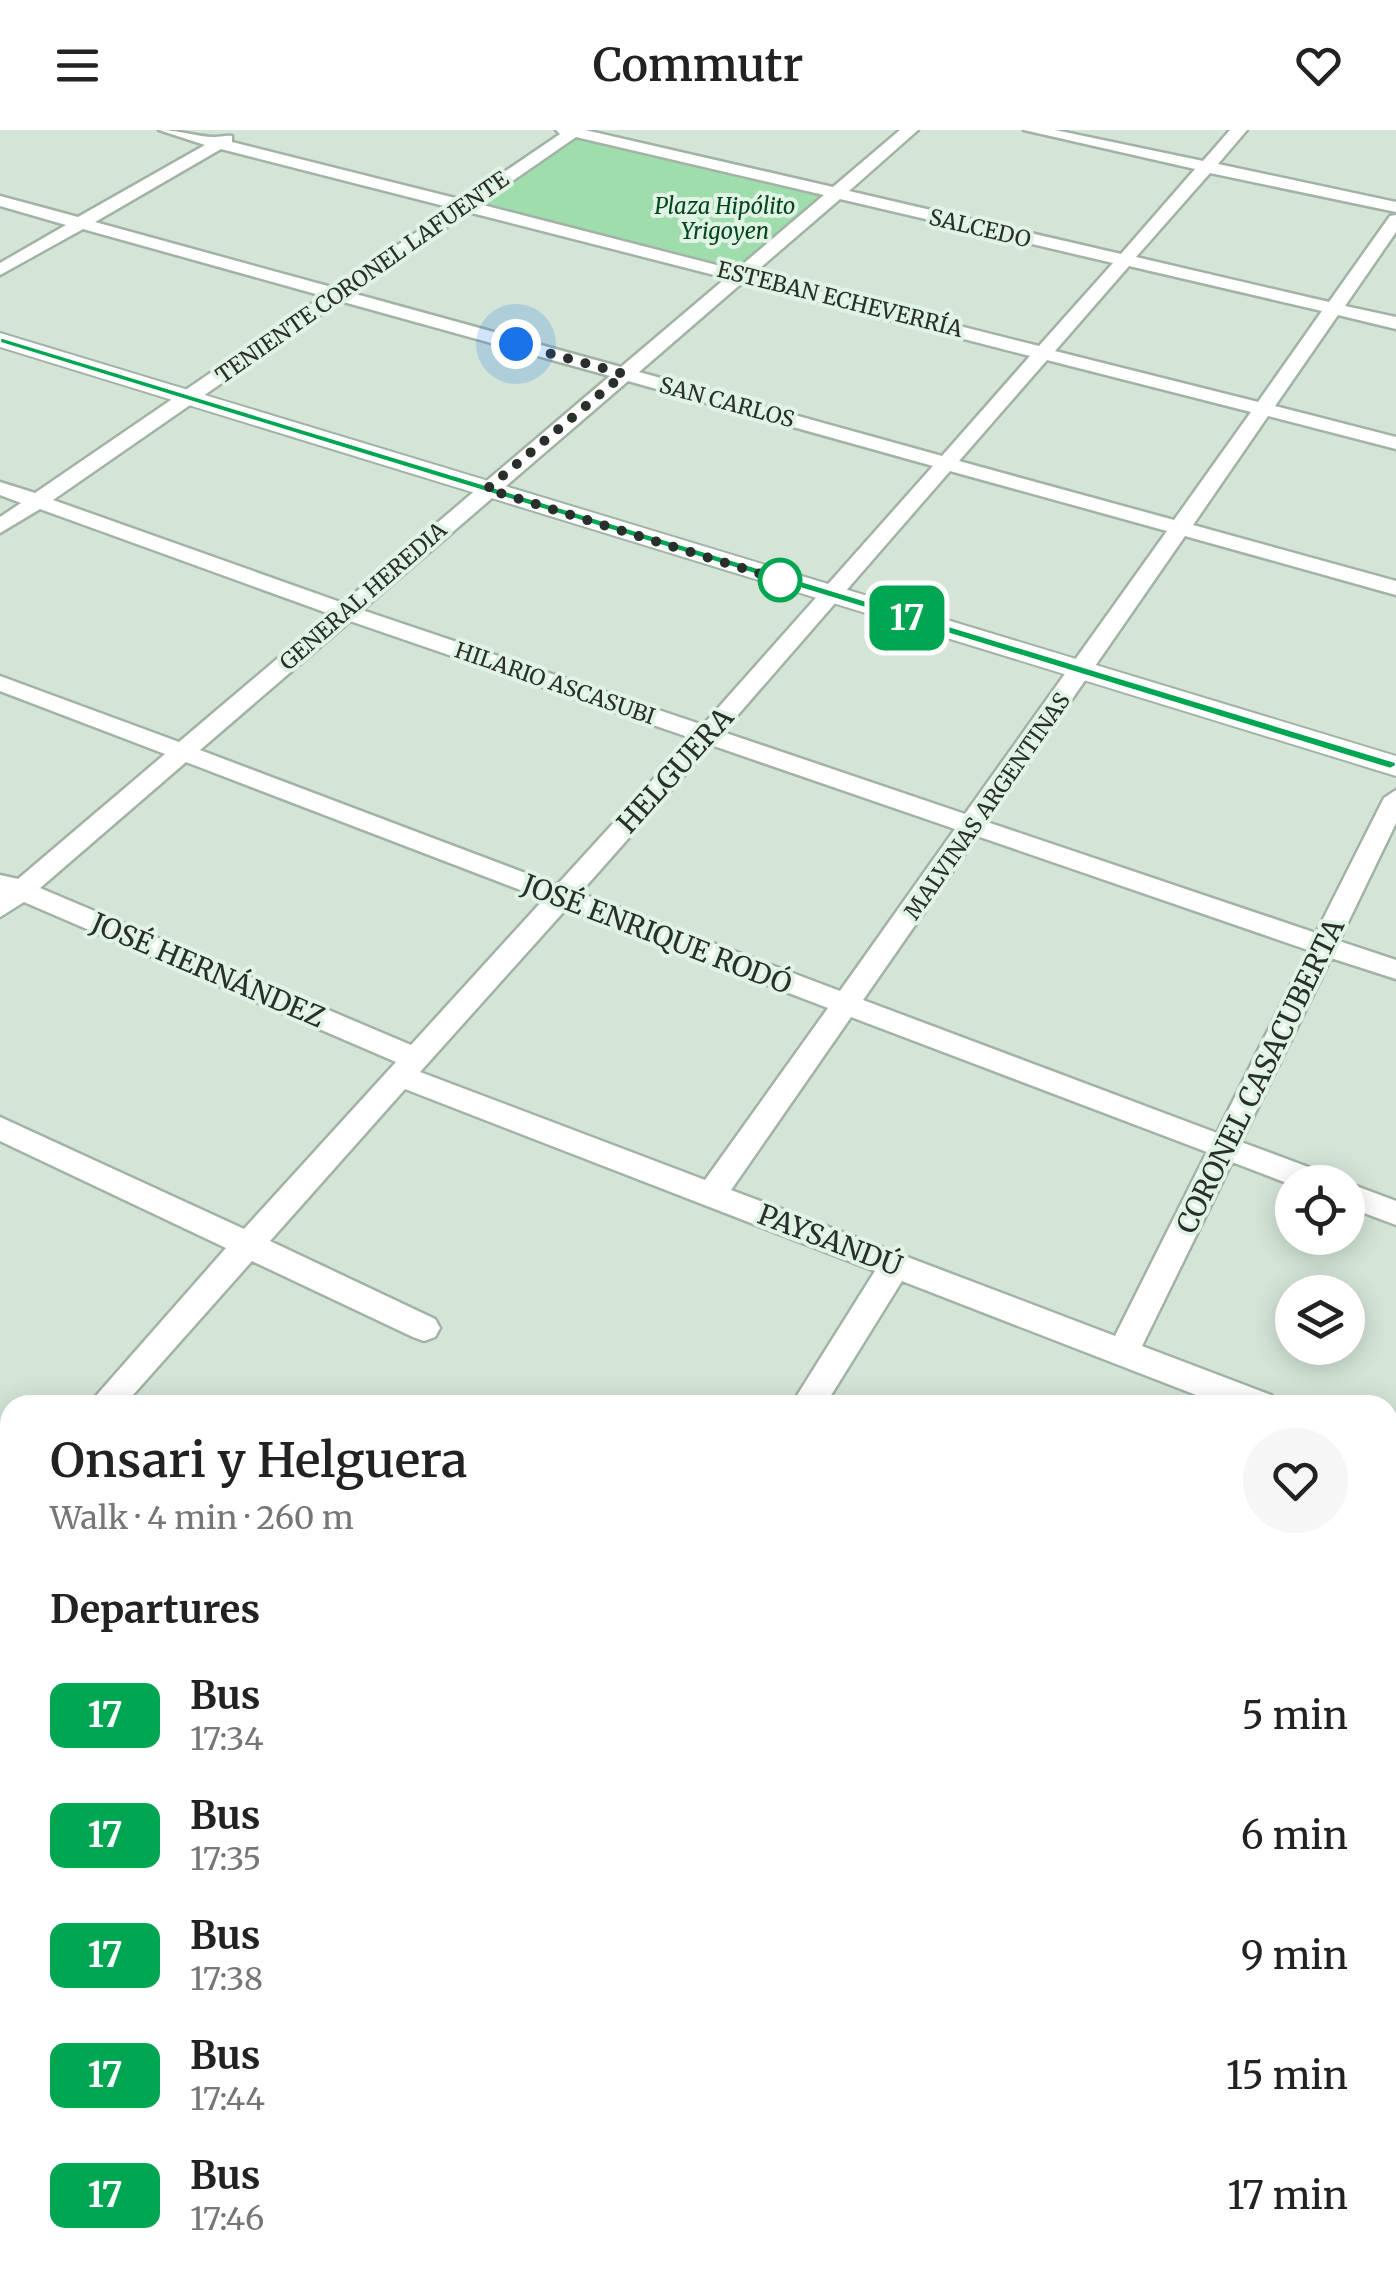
<!DOCTYPE html>
<html lang="en">
<head>
<meta charset="utf-8">
<style>
	body { margin:0; font-family:Merriweather,serif; background:#f6f6f6; color:#222; height:100vh; display:flex; flex-direction:column; font-size:38px; white-space:nowrap }
	* { box-sizing:border-box; margin:0 }
	p { font-size:32px; color:#767676 }
	.icon { flex:none; width:55px; height:55px; fill:none; stroke:currentColor; stroke-width:2; stroke-linecap:round; stroke-linejoin:round }
	.map { position:relative; flex:1; overflow:hidden }
	.side { position:absolute; left:0px; top:1265px; width:1398px; height:880px; display:flex; flex-direction:column; background:#fff; border-radius:30px 30px 0 0; box-shadow:0 5px 25px #0003 }
	.side>* { flex:none }
	.badge { padding:0 20px; border-radius:15px; font-size:35px; line-height:65px }
	.fabs { position:absolute; left:1275px; top:1035px; display:grid; gap:20px }
	.fabs a { display:grid; place-items:center; width:90px; height:90px; border-radius:50%; background:#fff; box-shadow:0 5px 25px #0003; font-size:50px }
	.you { position:absolute; width:50px; height:50px; margin:-25px; border:8px solid #fff; border-radius:50%; background:#1a73e8; box-shadow:0 0 0 15px #1a73e833 }
	.map>.badge { position:absolute; translate:-50% -50%; box-shadow:0 0 0 5px #fff }
	h2 { padding:0 50px; font-size:38px; line-height:90px }
	.round { display:grid; place-items:center; flex:none; width:105px; height:105px; border-radius:52px; background:#f6f6f6 }
	.headline { display:flex; align-items:center; justify-content:space-between; height:170px; padding:0 50px }
	h1 { font-size:48px; font-weight:600; line-height:75px }
	ul { padding:0; list-style:none }
	li { display:flex; align-items:center; gap:30px; height:120px; padding:0 50px }
	li div { flex:1 }
	li b { display:block; font-size:38px }
	li em { font-style:normal }
	li .badge { min-width:110px; font-weight:700; text-align:center }
	header { display:flex; justify-content:space-between; align-items:center; height:130px; padding:0 50px; background:#fff; font-size:45px; font-weight:600 }
	.map>svg:first-child { display:block }
</style>
</head>
<body>
<header><svg class="icon" aria-label="menu" viewBox="0 0 24 24"><path d="M4 6h16M4 12h16M4 18h16"/></svg>Commutr<svg class="icon" aria-label="heart" viewBox="0 0 24 24"><path d="M12 20l-8-8c-3-5 5-10 8-4 3-6 11-1 8 4z"/></svg></header>
<div class="map">
<svg width="1396" height="2145" viewBox="0 0 1396 2145">
	<rect width="100%" height="100%" fill="#d4e5d7"/>
	<path fill="#9fddad" d="M 573,2 L 837,64 L 740,144 L 467,75 Z"/>
	<g fill="none" stroke-linecap="round" stroke-linejoin="round">
		<defs>
			<path id="minor" d="M 159,0 C 179,0 198,7 214,7 C 220,7 226,5 232,6 L 232,12 L 463,70 L 560,4 L 556,0 L 585,0 L 833,57 L 900,0 L 918,0 L 849,61 L 1121,124 L 1195,39 L 1024,0 L 1055,0 L 1203,31 L 1230,0 L 1247,0 L 1218,34 L 1396,72 L 1396,82 L 1210,43 L 1136,127 L 1329,172 L 1390,86 L 1396,85 L 1396,102 L 1345,176 L 1396,187 L 1396,199 L 1338,185 L 1275,276 L 1396,307 L 1396,319 L 1268,286 L 1193,395 L 1396,451 L 1396,465 L 1185,406 L 987,692 L 1316,803 L 1384,668 L 1396,660 L 1396,693 L 1339,811 L 1396,830 L 1396,849 L 1331,828 L 1241,1012 L 1327,1044 L 1331,1052 L 1292,1055 L 1232,1032 L 1142,1216 L 1271,1265 L 1275,1275 L 1222,1275 L 902,1151 L 825,1275 L 791,1275 L 875,1141 L 405,959 L 270,1111 L 435,1189 L 440,1198 L 435,1207 L 424,1211 L 413,1207 L 252,1131 L 124,1275 L 88,1275 L 226,1118 L 0,1011 L 0,987 L 244,1099 L 396,932 L 24,772 L 0,787 L 0,745 L 18,749 L 165,624 L 0,561 L 0,546 L 179,612 L 330,484 L 40,379 L 0,403 L 0,387 L 21,373 L 0,365 L 0,352 L 35,363 L 323,166 L 83,99 L 0,145 L 0,133 L 66,95 L 0,76 L 0,66 L 78,87 L 205,15 ZM 576,7 L 824,65 L 736,140 L 479,74 ZM 221,19 L 452,78 L 335,158 L 95,92 ZM 840,69 L 1113,133 L 1039,216 L 753,144 ZM 468,82 L 726,148 L 621,237 L 352,163 ZM 1129,136 L 1322,181 L 1258,272 L 1055,221 ZM 743,152 L 1030,226 L 942,326 L 639,242 ZM 340,171 L 610,246 L 343,473 L 53,370 ZM 1047,230 L 1251,282 L 1174,390 L 959,331 ZM 628,251 L 933,336 L 703,595 L 362,480 ZM 950,341 L 1167,401 L 965,684 L 723,602 ZM 350,491 L 691,608 L 557,755 L 200,620 ZM 711,615 L 955,699 L 840,861 L 580,763 ZM 186,632 L 544,769 L 411,915 L 40,758 ZM 977,706 L 1308,820 L 1217,1003 L 863,870 ZM 567,778 L 828,878 L 705,1050 L 420,942 ZM 851,887 L 1207,1022 L 1115,1206 L 731,1060 Z
				M 1348,1053 L 1396,1071 L 1396,1095 L 1348,1077 Z
				M 1388,1310 L 1396,1312 L 1396,1341 L 1388,1338 Z
				M 10,1367 L 10,1404 L 0,1408 L 0,1371 Z
				M 0,1550 L 10,1554 L 10,1590 L 0,1586 Z
				M 1396,1940 L 1396,2007 L 1388,2010 L 1388,1944 Z
				M 239,2135 L 285,2135 L 281,2145 L 235,2145 Z
				M 927,2135 L 984,2135 L 988,2145 L 931,2145 Z
				M 1321,2135 L 1365,2135 L 1362,2145 L 1318,2145 Z"/>
			<path id="tertiary" d="M 0,203 L 1396,626 L 1396,646 L 0,217 Z"/>
		</defs>
		<use href="#minor" stroke="#a2b3a5" stroke-width="5"/>
		<use href="#tertiary" stroke="#a2b3a5" stroke-width="4"/>
		<use href="#minor" fill="#fff" fill-rule="evenodd"/>
		<use href="#tertiary" fill="#fff" fill-rule="evenodd"/>
	</g>
	<path fill="#00a651" stroke="#fff" stroke-width="2.5" d="M 0,207 L 1396,632 L 1396,636 L 1390,639 L 0,213 Z"/>
	<g fill="none" stroke-linecap="round" stroke-linejoin="round">
		<path stroke="#292f2a" stroke-width="10" stroke-dasharray="0 18" d="M 516,214 L 624,244 L 487,359 L 787,452 L 780,450"/>
	</g>
	<circle fill="#fff" stroke="#00a651" stroke-width="5" cx="780" cy="450" r="20"/>
	<g text-anchor="middle" stroke-width="8" stroke-linejoin="round" paint-order="stroke">
		<g font-size="22" font-style="italic" fill="#00471e" stroke="#e1f3e4">
			<text x="725" y="84">Plaza Hipólito<tspan x="725" dy="25">Yrigoyen</tspan></text>
		</g>
		<g font-size="22" fill="#292f2a" stroke="#e1f3e4">
			<text transform="translate(980 98) rotate(13)" y="8">SALCEDO</text>
			<text transform="translate(362 147) rotate(-35)" y="8">TENIENTE CORONEL LAFUENTE</text>
			<text transform="translate(840 169) rotate(14)" y="8">ESTEBAN ECHEVERRÍA</text>
			<text transform="translate(727 272) rotate(15)" y="8">SAN CARLOS</text>
			<text transform="translate(363 466) rotate(-41)" y="8">GENERAL HEREDIA</text>
			<text transform="translate(555 553) rotate(19)" y="8">HILARIO ASCASUBI</text>
			<text transform="translate(987 676) rotate(-55)" y="8">MALVINAS ARGENTINAS</text>
		</g>
		<g font-size="28" fill="#292f2a" stroke="#e1f3e4">
			<text transform="translate(675 640) rotate(-48)" y="10">HELGUERA</text>
			<text transform="translate(657 804) rotate(21)" y="10">JOSÉ ENRIQUE RODÓ</text>
			<text transform="translate(208 840) rotate(23)" y="10">JOSÉ HERNÁNDEZ</text>
			<text transform="translate(1260 946) rotate(-64)" y="10">CORONEL CASACUBERTA</text>
			<text transform="translate(830 1110) rotate(21)" y="10">PAYSANDÚ</text>
		</g>
	</g>
</svg>
<div class="fabs">
<a><svg class="icon" aria-label="locate" viewBox="0 0 24 24"><circle cx="12" cy="12" r="6"/><path d="M12 2v4M12 18v4M2 12h4M18 12h4"/></svg></a>
<a><svg class="icon" aria-label="layers" viewBox="0 0 24 24"><path d="M12 4l9 5-9 5-9-5zM3 14l9 5 9-5"/></svg></a>
</div>
<div class="you" style="left:516px;top:214px"></div>
<b class="badge" style="left:907px;top:488px;background:#00a651;color:#fff">17</b>
<section class="side">
<div class="headline"><div><h1>Onsari y Helguera</h1><p>Walk · 4 min · 260 m</p></div><a class="round"><svg class="icon" aria-label="heart" viewBox="0 0 24 24"><path d="M12 20l-8-8c-3-5 5-10 8-4 3-6 11-1 8 4z"/></svg></a></div>
<h2>Departures</h2>
<ul>
<li><span class="badge" style="background:#00a651;color:#fff">17</span><div><b>Bus</b><p>17:34</p></div><em>5 min</em></li>
<li><span class="badge" style="background:#00a651;color:#fff">17</span><div><b>Bus</b><p>17:35</p></div><em>6 min</em></li>
<li><span class="badge" style="background:#00a651;color:#fff">17</span><div><b>Bus</b><p>17:38</p></div><em>9 min</em></li>
<li><span class="badge" style="background:#00a651;color:#fff">17</span><div><b>Bus</b><p>17:44</p></div><em>15 min</em></li>
<li><span class="badge" style="background:#00a651;color:#fff">17</span><div><b>Bus</b><p>17:46</p></div><em>17 min</em></li>
</ul>
</section>
</div>
</body>
</html>
